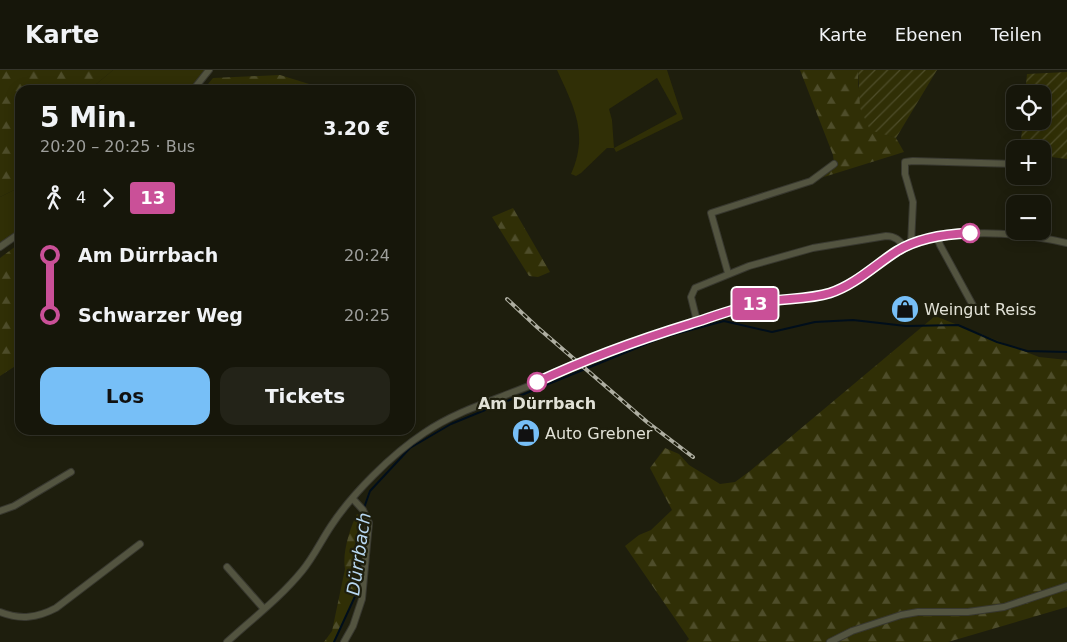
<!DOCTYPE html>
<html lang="de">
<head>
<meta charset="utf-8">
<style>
	body { margin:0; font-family:"DejaVu Sans",sans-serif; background:#232318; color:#f1f3f6; height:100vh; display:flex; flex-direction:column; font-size:19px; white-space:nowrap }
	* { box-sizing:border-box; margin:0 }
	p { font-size:16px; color:#9e9f9c }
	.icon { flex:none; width:28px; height:28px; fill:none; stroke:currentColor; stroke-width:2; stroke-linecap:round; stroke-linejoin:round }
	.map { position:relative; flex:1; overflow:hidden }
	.side { position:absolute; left:15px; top:15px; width:400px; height:350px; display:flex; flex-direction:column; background:#16160a; border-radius:15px; box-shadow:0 2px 12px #0003,0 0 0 1px #35352b }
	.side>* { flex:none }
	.badge { padding:0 10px; border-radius:4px; font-size:18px; line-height:32px }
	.tools { position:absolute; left:1006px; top:15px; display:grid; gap:10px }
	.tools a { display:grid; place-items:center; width:45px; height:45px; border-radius:10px; background:#16160a; box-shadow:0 2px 12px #0003,0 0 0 1px #35352b; font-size:25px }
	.map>.badge { position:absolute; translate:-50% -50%; box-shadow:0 0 0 2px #fff }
	.legs { display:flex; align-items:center; gap:8px; height:55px; padding:0 25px; font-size:16px }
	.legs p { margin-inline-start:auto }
	.headline { display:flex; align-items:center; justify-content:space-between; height:85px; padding:0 25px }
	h1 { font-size:28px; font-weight:700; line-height:38px }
	.button { display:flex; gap:10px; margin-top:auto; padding:10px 25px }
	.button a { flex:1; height:58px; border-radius:15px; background:#77bff7; color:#111; font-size:20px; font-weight:700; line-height:58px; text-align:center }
	.button a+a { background:#232318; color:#f1f3f6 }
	ul { padding:0 25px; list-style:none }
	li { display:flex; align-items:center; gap:18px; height:60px; font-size:19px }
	li i { display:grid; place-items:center; width:8px; height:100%; margin:0 6px; background:currentColor }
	li i::after { content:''; width:12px; height:12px; margin:-6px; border:4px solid; border-radius:50%; background:#16160a }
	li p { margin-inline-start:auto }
	li:first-child i { background:linear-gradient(#0000 50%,currentColor 0) }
	li:last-child i { background:linear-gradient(currentColor 50%,#0000 0) }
	header { display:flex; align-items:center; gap:30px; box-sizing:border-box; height:70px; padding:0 25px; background:#16160a; border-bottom:1px solid #35352b }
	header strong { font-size:24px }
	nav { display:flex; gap:28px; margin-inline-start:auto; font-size:18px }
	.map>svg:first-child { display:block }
</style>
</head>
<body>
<header>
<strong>Karte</strong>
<nav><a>Karte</a><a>Ebenen</a><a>Teilen</a></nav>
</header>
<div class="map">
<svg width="1067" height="572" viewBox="0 0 1067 572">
	<defs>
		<pattern id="forest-firs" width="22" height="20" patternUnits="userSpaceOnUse" patternTransform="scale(1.25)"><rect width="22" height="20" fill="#302f06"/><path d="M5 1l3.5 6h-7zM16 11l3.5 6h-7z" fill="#4e4d2a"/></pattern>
		<pattern id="garden-furrows" width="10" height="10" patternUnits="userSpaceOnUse" patternTransform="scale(1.25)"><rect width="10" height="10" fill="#302f06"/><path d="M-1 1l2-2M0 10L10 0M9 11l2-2" fill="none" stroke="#4e4d2a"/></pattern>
	</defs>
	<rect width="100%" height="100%" fill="#1e1e0d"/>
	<path fill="#302f06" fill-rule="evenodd" d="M 113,0 L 209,0 L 193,20 L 89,20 Z
		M 557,0 L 667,0 L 683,49 L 616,82 L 614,78 L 607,78 L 581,103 L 576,106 L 571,104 C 589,64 574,37 557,0 ZM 657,8 L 677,44 L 614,78 L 612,50 L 609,39 Z
		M 20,117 L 20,163 L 0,174 L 0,127 Z"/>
	<path fill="url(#forest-firs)" d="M 0,0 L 113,0 L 89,20 L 20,20 L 20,117 L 0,127 Z
		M 800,0 L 858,0 L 858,15 L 870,59 L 896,68 L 904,82 L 811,111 L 834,94 L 833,85 Z
		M 280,5 L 322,18 L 321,20 L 203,20 L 213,8 Z
		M 513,138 L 550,202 L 538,207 L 529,206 L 492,147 Z
		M 20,173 L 20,293 L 0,306 L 0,188 Z
		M 935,246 L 1039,287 L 1067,290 L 1067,537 L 948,572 L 686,572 L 689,569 L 625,476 L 639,465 L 651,460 L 672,440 L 650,398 L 665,378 L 679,384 L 689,395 L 720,414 L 735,412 L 750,401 Z
		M 357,444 L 362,446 L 356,477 L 360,500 L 357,522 L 334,572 L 324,572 L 332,561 L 345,499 C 342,484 350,457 357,444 Z"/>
	<path fill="url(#garden-furrows)" d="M 858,0 L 937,0 L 896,68 L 870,60 L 860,38 Z
		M 1067,2 L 1067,89 L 1043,86 L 1042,79 L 1020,79 L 1023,51 L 1042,51 L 1042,24 L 1025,24 L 1027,4 Z"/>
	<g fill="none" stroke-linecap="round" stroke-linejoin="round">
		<path stroke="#000e1b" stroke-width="2" d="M 364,438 L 370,421 L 410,378 L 451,354 L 661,268 L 724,251 L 772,262 L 815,252 L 853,250 L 906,256 L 958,255 L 997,272 L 1027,281 L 1067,282
			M 334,572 L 357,522 L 360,500 L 356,477 L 362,445"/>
		<defs>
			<path id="minor" d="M 193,20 L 209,0
				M 937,167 L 940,175 L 976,241
				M 911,174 L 913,132 L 905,104 L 905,92 L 913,91 L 1015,94
				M 0,177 L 20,163
				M 728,203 L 711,143 L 811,111 L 834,94
				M 697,251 L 691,227 L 695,218 L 749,196 L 813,178 L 886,166 C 895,166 899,170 905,177
				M 0,441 L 14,436 L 71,402
				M 227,497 L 264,539
				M 0,542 C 20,550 37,548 56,538 L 140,474
				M 227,572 C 252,549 280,528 302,501 C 313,488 321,471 331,456 C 352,424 392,384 424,363 C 456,341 495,330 531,315 C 604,283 679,255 756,234 C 781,227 809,231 833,221 C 870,207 896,174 936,167 C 981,160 1023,163 1067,173
				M 344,572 L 353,556 L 362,529 L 369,453 L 363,440 L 353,429
				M 830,572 L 852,561 L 901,545 L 918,542 L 968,542 L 1004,537 L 1067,516"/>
		</defs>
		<use href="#minor" stroke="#38382f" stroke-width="8"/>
		<use href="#minor" stroke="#535440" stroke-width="6"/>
		<defs>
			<path id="rail" d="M 507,229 L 537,257 L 647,352 L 693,387"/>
		</defs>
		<use href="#rail" stroke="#aeaea1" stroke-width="4"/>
		<use href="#rail" stroke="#1e1e0d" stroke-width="2" stroke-dasharray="5.5" stroke-linecap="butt"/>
	</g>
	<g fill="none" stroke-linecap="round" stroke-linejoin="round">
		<defs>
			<path id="line-1" d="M 537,312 C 586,289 638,270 690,254 C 712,247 736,238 759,233 C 782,228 807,230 830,223 C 855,215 875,195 897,181 C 918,168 946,164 970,163"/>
		</defs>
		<use href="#line-1" stroke="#fff" stroke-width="11"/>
		<use href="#line-1" stroke="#ca5098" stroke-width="8"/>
	</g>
	<defs>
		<symbol id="shop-disc" viewBox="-11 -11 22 22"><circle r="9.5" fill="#77bff7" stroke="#1e1e0d"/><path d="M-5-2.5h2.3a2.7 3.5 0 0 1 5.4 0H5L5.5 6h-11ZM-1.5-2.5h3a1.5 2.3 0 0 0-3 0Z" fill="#111"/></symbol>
	</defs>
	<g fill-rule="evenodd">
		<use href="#shop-disc" x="889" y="223" width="32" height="32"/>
		<use href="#shop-disc" x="510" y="347" width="32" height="32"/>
	</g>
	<g fill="#fff" stroke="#ca5098" stroke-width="2.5">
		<circle cx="970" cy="163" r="9"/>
		<circle cx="537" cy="312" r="9"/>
	</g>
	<g text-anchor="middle" stroke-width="4.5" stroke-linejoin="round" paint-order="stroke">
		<g font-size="16" fill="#e1e1d6" stroke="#1e1e0d" text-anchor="start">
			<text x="924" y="245">Weingut Reiss</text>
			<text x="545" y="369">Auto Grebner</text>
		</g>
		<g font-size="16" font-weight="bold" fill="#e1e1d6" stroke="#1e1e0d">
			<text x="537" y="339">Am Dürrbach</text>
		</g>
		<g font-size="18" font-style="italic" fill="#b8d8f2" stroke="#1e1e0d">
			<text transform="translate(359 484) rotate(-82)" y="6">Dürrbach</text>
		</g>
	</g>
</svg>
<div class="tools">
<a><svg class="icon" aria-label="locate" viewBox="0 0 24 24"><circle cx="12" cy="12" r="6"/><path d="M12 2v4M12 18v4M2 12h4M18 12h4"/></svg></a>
<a>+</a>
<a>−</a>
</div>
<b class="badge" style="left:755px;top:234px;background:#ca5098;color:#fff">13</b>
<section class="side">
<div class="headline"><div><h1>5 Min.</h1><p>20:20 – 20:25 · Bus</p></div><b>3.20 €</b></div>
<div class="legs"><svg class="icon" aria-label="walk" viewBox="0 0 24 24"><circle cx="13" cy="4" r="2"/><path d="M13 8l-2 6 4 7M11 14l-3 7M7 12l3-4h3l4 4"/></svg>4<svg class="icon" aria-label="forward" viewBox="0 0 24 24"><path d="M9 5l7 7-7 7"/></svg><b class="badge" style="background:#ca5098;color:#fff">13</b></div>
<ul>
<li><i style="color:#ca5098"></i><b>Am Dürrbach</b><p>20:24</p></li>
<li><i style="color:#ca5098"></i><b>Schwarzer Weg</b><p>20:25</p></li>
</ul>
<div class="button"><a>Los</a><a>Tickets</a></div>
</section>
</div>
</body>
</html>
